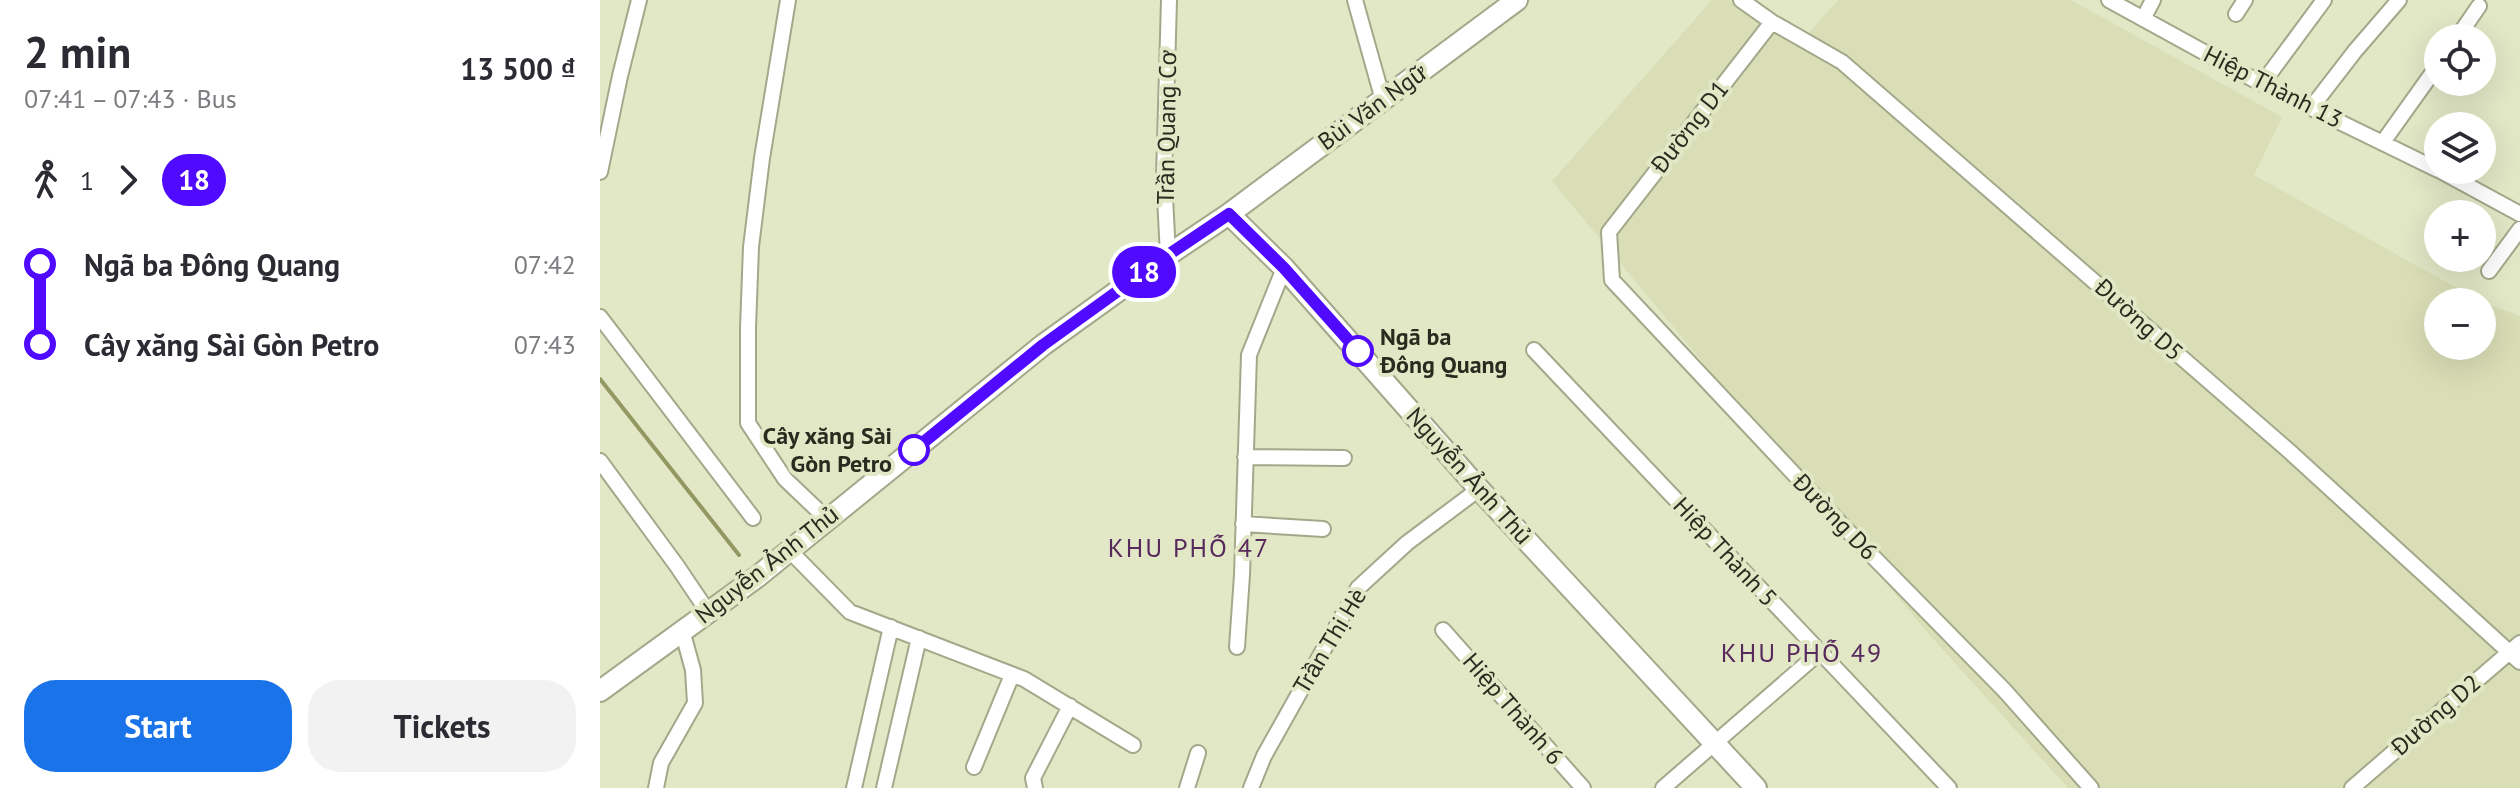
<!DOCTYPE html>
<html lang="en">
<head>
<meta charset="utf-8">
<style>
	body { margin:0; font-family:"PT Sans",sans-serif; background:#f2f2f3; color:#2b2b33; height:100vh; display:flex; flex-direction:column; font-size:30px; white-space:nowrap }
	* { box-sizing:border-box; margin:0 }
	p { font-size:26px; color:#7c7c81 }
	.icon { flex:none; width:44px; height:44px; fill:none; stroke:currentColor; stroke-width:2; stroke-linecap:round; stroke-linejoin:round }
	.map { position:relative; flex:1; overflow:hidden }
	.drawer { display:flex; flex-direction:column; background:#fff; width:600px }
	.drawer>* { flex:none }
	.badge { padding:0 16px; border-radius:26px; font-size:28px; line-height:52px }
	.tools { position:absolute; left:1824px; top:24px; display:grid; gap:16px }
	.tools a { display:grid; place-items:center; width:72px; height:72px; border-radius:50%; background:#fff; box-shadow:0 8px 32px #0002; font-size:40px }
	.map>.badge { position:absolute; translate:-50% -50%; box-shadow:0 0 0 4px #fff }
	.legs { display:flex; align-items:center; gap:12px; height:88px; padding:0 24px; font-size:26px }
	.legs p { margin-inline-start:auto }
	.overview { display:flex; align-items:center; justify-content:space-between; height:136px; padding:0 24px }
	h1 { font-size:44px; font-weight:700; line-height:60px }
	.button { display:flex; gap:16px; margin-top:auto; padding:16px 24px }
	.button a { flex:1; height:92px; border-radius:32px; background:#1a73e8; color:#fff; font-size:32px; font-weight:700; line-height:92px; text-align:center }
	.button a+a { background:#f2f2f3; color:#2b2b33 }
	ul { padding:0 24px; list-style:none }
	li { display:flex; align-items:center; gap:28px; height:80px; font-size:30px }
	li i { display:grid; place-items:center; width:12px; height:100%; margin:0 10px; background:currentColor }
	li i::after { content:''; width:20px; height:20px; margin:-10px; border:6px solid; border-radius:50%; background:#fff }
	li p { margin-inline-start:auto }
	li:first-child i { background:linear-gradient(#0000 50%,currentColor 0) }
	li:last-child i { background:linear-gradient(currentColor 50%,#0000 0) }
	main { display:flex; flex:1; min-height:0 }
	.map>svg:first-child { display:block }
</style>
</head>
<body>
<main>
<section class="drawer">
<div class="overview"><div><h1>2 min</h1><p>07:41 – 07:43 · Bus</p></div><b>13 500 ₫</b></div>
<div class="legs"><svg class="icon" aria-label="walk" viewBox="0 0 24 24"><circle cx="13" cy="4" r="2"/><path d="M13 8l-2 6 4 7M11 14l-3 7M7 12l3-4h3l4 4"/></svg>1<svg class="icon" aria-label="forward" viewBox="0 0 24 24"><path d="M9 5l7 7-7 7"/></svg><b class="badge" style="background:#4f0aff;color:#fff">18</b></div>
<ul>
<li><i style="color:#4f0aff"></i><b>Ngã ba Đông Quang</b><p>07:42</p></li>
<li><i style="color:#4f0aff"></i><b>Cây xăng Sài Gòn Petro</b><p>07:43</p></li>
</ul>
<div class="button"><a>Start</a><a>Tickets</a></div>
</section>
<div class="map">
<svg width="1920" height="788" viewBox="0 0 1920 788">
	<rect width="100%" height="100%" fill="#e2e7c6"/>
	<path fill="#d9deb6" d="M 1112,0 L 1134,0 L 1199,44 L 1238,0 L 1471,0 L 1682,117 L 1654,175 L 1882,302 L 1838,302 L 1838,346 L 1882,346 L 1882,302 L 1920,316 L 1920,788 L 1468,788 L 1326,631 L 952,181 Z"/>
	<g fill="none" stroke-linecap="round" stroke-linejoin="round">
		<path stroke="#939863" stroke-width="4" d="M 0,379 L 139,555"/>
		<defs>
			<path id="minor" d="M 188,0 L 162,158 L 151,247 L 148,328 L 148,423 L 185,479 L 227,519
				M 755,0 L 783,100
				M 1141,0 L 1172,22 L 1242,62 L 1689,451 L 1920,662
				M 1509,0 L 1662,84 L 1838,170
				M 1636,14 L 1645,0
				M 1543,19 L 1553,0
				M 1172,22 L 1009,232 L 1012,280 L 1240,523 L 1405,691 L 1491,788
				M 1857,38 L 1879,6
				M 1662,84 L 1724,0
				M 1711,108 L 1755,51 L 1799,0
				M 1783,142 L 1838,65
				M 1839,170 L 1920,214
				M 0,172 L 20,76 L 39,0
				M 568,255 L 564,178 L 569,0
				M 1889,271 L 1920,229
				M 0,317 L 153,518
				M 934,350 L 1349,788
				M 645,457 L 744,458
				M 0,461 L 77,566 L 108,612
				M 643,524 L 723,529
				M 189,550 L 250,612 L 424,679 L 533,745
				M 843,630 L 983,788
				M 637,647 L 642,575 L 649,355 L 684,268
				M 374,767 L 412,675
				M 56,788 L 61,763 L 95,703 L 93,670 L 82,630
				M 254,788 L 291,627
				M 284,788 L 319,638
				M 435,788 L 433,778 L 470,706
				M 587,788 L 598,753
				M 651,788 L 664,756 L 758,588 L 807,543 L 879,489
				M 1063,788 L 1220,652
				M 1752,788 L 1920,643"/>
			<path id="secondary" d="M 629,214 L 684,268 L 879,489 L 1156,788
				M 0,691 L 157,577 L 443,345 L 568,255 L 629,214 L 917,0"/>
		</defs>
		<use href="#minor" stroke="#a4a88a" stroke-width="18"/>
		<use href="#secondary" stroke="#a4a88a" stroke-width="24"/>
		<use href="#minor" stroke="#fff" stroke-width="14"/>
		<use href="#secondary" stroke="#fff" stroke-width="20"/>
	</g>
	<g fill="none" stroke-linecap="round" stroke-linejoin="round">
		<defs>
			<path id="line-1" d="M 314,450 L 443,345 L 568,255 L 629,214 L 684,268 L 758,351"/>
		</defs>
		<use href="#line-1" stroke="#fff" stroke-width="18"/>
		<use href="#line-1" stroke="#4f0aff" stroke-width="12"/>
	</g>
	<g fill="#fff" stroke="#4f0aff" stroke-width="4">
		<circle cx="758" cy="351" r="14"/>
		<circle cx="314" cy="450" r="14"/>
	</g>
	<g text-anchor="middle" stroke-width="8" stroke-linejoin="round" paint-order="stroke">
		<g font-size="24" fill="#292b1e" stroke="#e2e7c6">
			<text transform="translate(1673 87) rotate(27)" y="8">Hiệp Thành 13</text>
			<text transform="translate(773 107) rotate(-36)" y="8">Bùi Văn Ngữ</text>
			<text transform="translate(567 127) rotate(-89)" y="8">Trần Quang Cơ</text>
			<text transform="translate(1090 127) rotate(-52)" y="8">Đường D1</text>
			<text transform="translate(1539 320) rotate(42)" y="8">Đường D5</text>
			<text transform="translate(869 476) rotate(48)" y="8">Nguyễn Ảnh Thủ</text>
			<text transform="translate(1235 517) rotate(46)" y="8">Đường D6</text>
			<text transform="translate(1125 552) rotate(47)" y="8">Hiệp Thành 5</text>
			<text transform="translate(167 565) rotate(-38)" y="8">Nguyễn Ảnh Thủ</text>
			<text transform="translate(730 641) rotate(-59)" y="8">Trần Thị Hè</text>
			<text transform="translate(913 709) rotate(49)" y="8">Hiệp Thành 6</text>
			<text transform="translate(1836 715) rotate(-41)" y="8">Đường D2</text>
		</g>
		<g font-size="24" font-weight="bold" fill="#292b1e" stroke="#e2e7c6" text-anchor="start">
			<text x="780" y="345">Ngã ba<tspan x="780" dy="28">Đông Quang</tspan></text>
			<text x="292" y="444" text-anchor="end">Cây xăng Sài<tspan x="292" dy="28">Gòn Petro</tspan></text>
		</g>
		<g font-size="26" letter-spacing="2" fill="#57295c" stroke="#e2e7c6">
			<text x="589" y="557">KHU PHỐ 47</text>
			<text x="1202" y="662">KHU PHỐ 49</text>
		</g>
	</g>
</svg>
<div class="tools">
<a><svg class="icon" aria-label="locate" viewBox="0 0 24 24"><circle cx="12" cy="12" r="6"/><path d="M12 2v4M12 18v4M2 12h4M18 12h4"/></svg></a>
<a><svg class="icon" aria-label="layers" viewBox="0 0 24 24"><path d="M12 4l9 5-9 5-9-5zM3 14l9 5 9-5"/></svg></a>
<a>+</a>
<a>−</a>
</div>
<b class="badge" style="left:544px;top:272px;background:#4f0aff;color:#fff">18</b>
</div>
</main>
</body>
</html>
